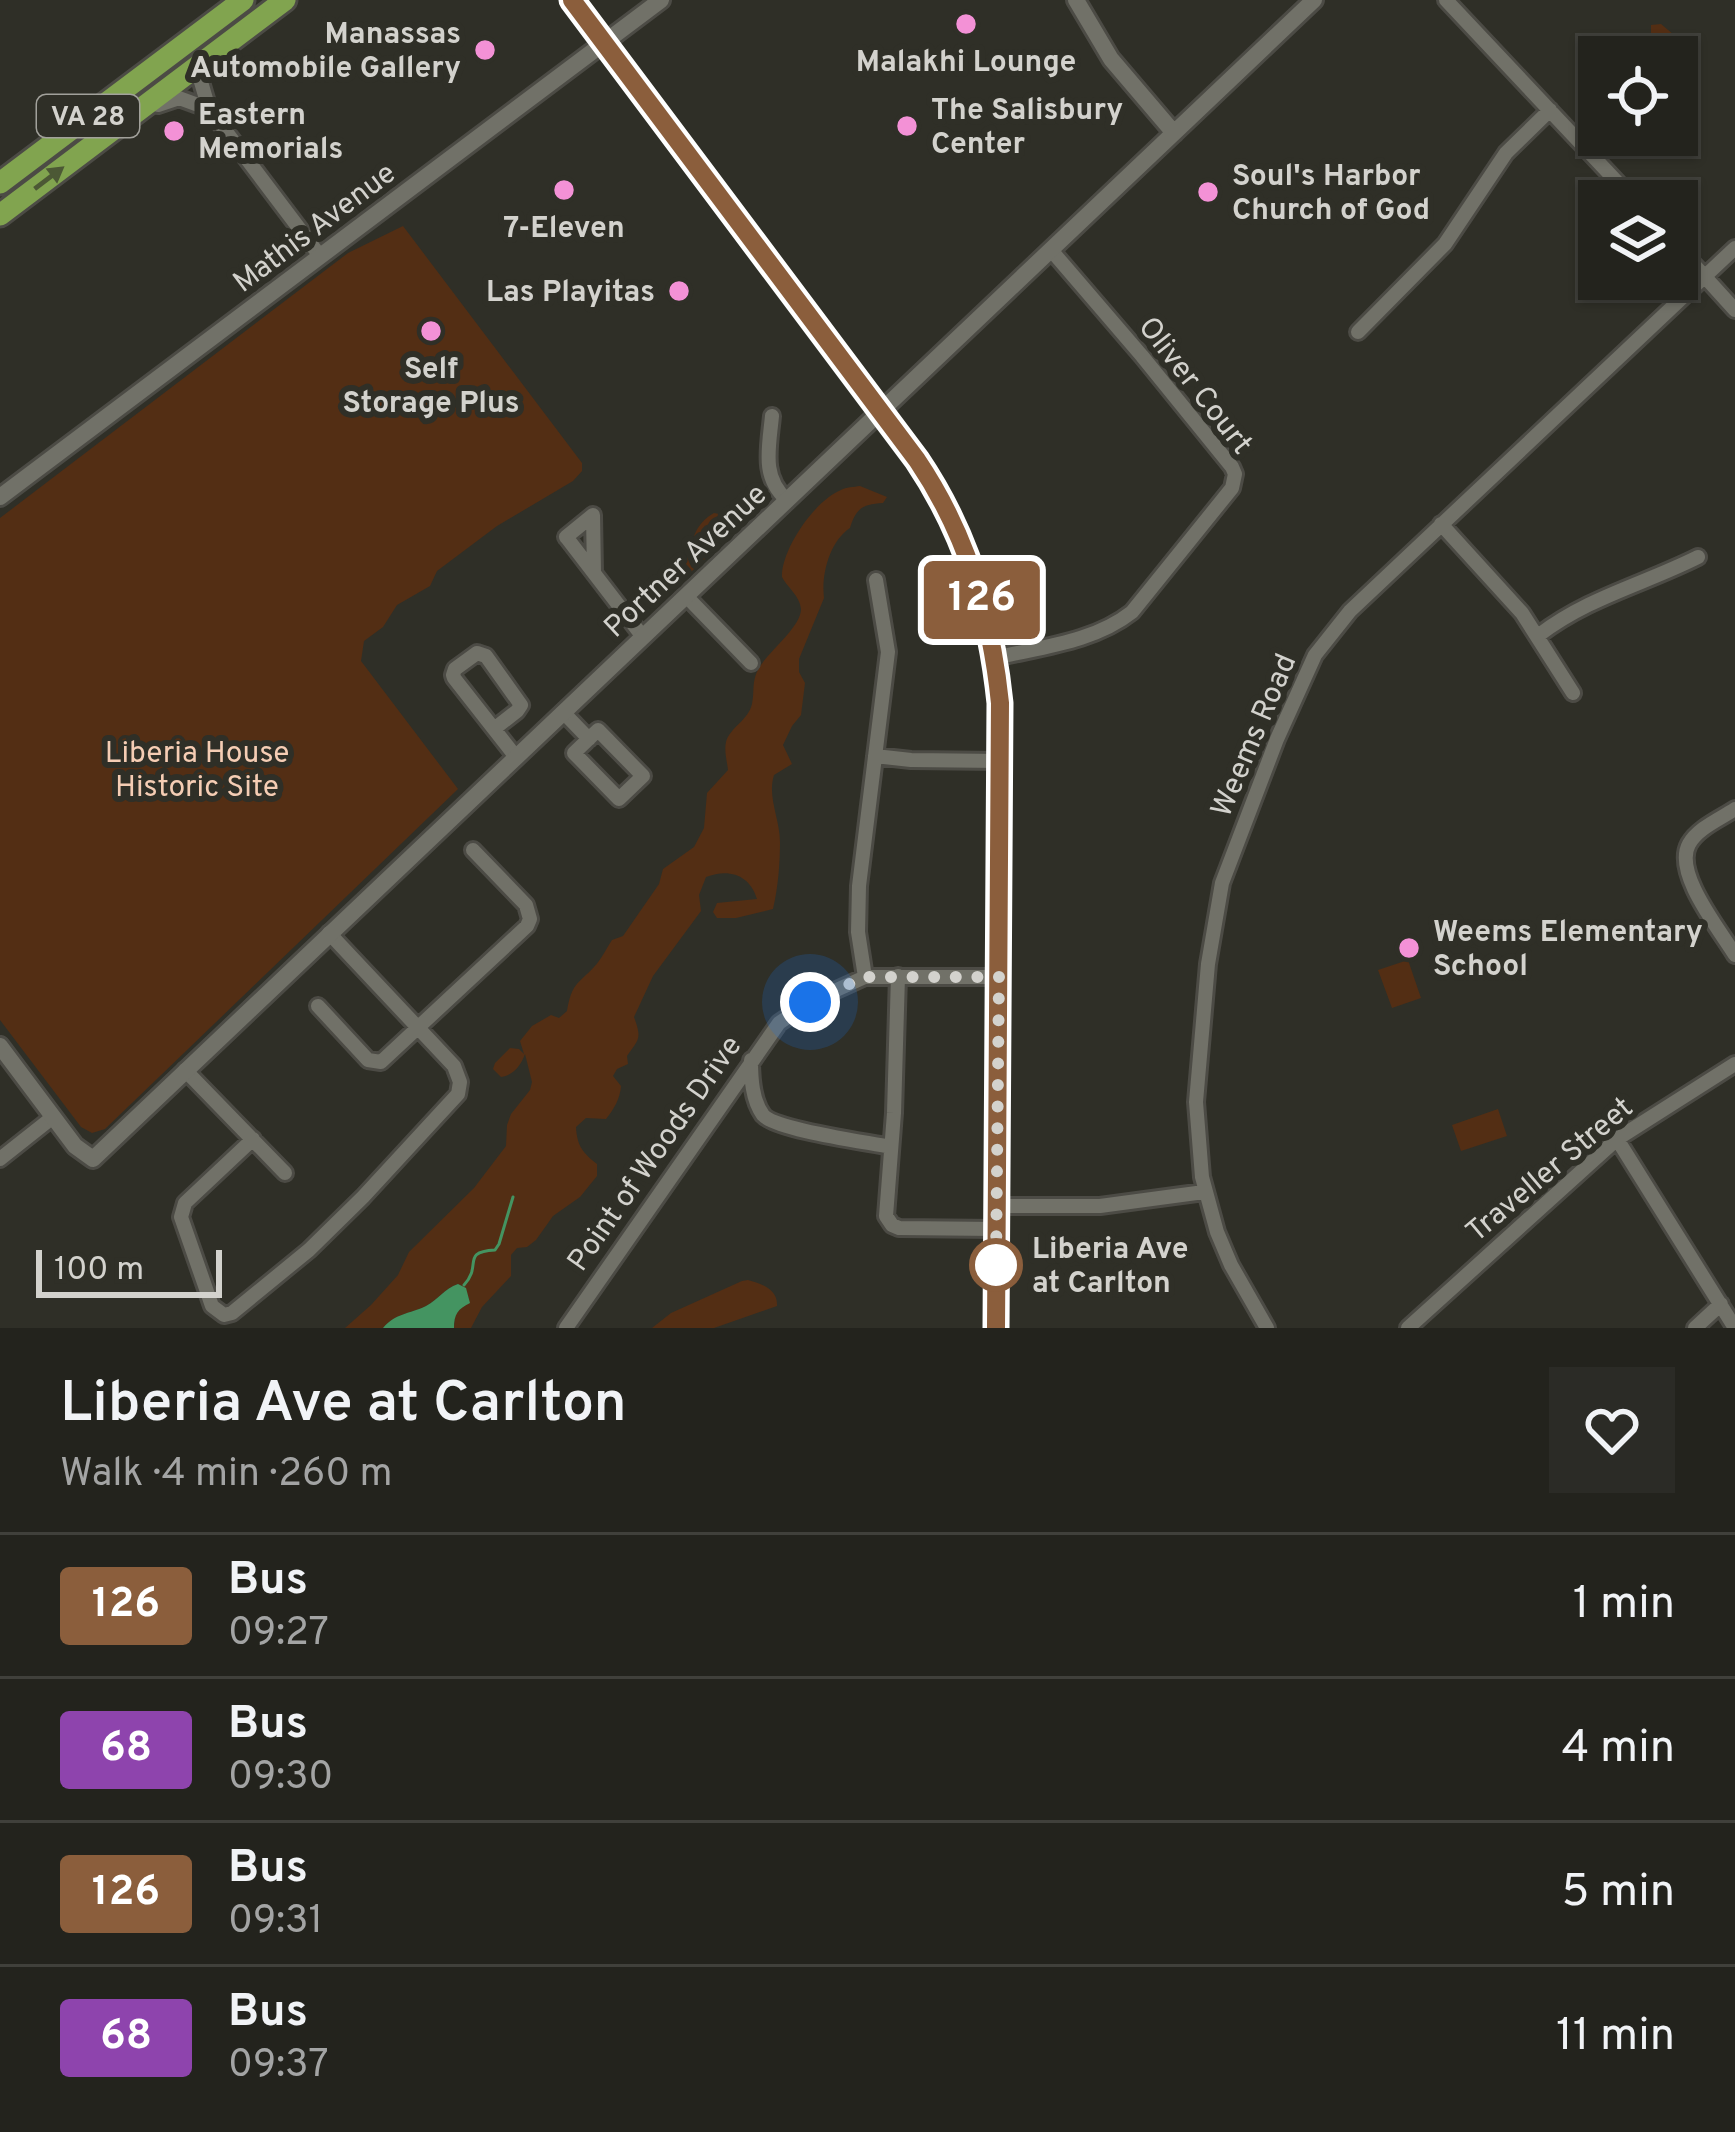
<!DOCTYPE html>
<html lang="en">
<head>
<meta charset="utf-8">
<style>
	body { margin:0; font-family:Overpass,sans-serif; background:#2b2b26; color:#f1f3f6; height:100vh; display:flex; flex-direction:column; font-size:45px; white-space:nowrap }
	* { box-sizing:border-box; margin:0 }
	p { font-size:39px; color:#a3a4a4 }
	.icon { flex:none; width:66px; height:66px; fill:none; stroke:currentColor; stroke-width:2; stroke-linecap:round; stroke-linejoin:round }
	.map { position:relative; height:1328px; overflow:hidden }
	.side { display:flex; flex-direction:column; background:#23231d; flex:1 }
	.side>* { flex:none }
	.badge { padding:0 24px; border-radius:9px; font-size:42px; line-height:78px }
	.buttons { position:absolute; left:1578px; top:36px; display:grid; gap:24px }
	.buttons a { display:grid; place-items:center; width:120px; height:120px; border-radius:0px; background:#23231d; box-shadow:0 3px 9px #0004,0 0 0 3px #40403b; font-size:60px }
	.scale { position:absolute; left:36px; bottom:30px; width:186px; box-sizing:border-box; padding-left:12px; border:6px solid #d3d2cd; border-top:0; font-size:33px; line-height:42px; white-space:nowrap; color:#d3d2cd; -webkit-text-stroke:9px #2f2f27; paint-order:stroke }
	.you { position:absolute; width:60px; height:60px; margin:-30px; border:9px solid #fff; border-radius:50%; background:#1a73e8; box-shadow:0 0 0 18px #1a73e833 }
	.map>.badge { position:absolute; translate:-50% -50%; box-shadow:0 0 0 6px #fff }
	.round { display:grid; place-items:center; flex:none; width:126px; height:126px; border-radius:0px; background:#2b2b26 }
	.overview { display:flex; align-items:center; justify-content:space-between; height:204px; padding:0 60px }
	h1 { font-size:57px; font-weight:600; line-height:90px }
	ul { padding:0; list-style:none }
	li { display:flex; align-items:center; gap:36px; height:144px; padding:0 60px; border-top:3px solid #40403b }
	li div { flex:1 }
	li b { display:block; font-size:45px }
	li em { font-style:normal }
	li .badge { min-width:132px; font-weight:700; text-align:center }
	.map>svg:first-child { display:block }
</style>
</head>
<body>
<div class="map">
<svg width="1735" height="1328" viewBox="0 0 1735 1328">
	<rect width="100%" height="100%" fill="#2f2f27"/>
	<path fill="#532e14" d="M 1661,24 L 1693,51 L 1694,58 L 1687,62 L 1683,72 L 1677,69 L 1677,57 L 1667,57 L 1651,33 L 1651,25 Z
		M 403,226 L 582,463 L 582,471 L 573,481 L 497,526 L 437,571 L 430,586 L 397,605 L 383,627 L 364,641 L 361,661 L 458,789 L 105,1129 L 92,1133 L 81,1127 L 0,1020 L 0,518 L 348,253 Z
		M 860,486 L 887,497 L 883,503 C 863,504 856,508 850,528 C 830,541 821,574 824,598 L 799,659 L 799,672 L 805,683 L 801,715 L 792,726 L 783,745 L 792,764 L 774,775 C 767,797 780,819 780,842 C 780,864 778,888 773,909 L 736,918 L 717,918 L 713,912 L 717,903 L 757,899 C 750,875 729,868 706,877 L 699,895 L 701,911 L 653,976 L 634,1017 C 642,1039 639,1039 627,1056 L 628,1064 L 617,1069 L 613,1076 L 621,1086 C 620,1099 614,1109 606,1119 L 586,1118 L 576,1127 C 577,1146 583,1153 597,1164 L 597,1176 L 580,1197 L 553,1216 L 536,1240 L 527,1247 L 517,1248 L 511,1255 L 511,1276 L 482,1307 L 471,1328 L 454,1328 L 455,1315 L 469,1299 L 465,1288 L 458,1284 C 444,1289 439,1299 426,1306 C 408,1315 398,1312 383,1328 L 345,1328 L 371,1305 L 398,1275 L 409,1252 L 474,1188 L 506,1146 L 507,1125 L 511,1114 L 530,1090 L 532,1082 L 525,1054 C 521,1065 514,1075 501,1077 L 493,1069 L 495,1063 L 510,1048 L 519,1049 L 524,1054 L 520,1041 L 532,1026 L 551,1015 L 559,1018 L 567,1011 C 572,983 577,985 594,967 C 601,960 606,949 612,940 L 623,936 L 659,884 L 663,869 L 694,847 L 704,828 L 707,793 L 728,770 C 727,761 724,751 726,742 C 730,727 748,721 752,704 C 755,691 751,682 759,668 C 769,651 801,627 801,609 C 800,596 787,587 782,577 C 781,550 815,500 841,490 C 846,487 854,487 860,486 Z
		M 714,513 L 724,515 L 727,525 L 709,555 L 656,605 L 650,606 L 647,600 C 656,588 668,583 678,573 C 696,552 686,529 714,513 Z
		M 1408,960 L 1421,998 L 1392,1008 L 1378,970 Z
		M 1498,1109 L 1507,1136 L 1461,1151 L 1452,1125 Z
		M 748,1280 C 762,1284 778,1289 777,1306 L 714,1328 L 652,1328 L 671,1313 L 742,1281 Z"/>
	<path fill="#449461" d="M 458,1284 L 466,1288 L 470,1303 C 458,1309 454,1314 454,1328 L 383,1328 C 396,1313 409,1314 426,1306 C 439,1299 444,1289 458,1284 Z"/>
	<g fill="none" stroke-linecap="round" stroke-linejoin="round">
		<path stroke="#449461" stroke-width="3" d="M 464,1285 C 483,1265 460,1252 495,1250 L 499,1244 L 513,1197"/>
		<defs>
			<path id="minor" d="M 1446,0 L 1635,201
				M 207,61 L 201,82 L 209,109 L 320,256
				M 158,105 L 179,98 L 209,109
				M 1677,246 L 1735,310
				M 1358,332 L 1445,244 L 1506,153 L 1550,110
				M 772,416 C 769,448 761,477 787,500
				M 1441,524 L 1522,613 L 1573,693
				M 594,573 L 593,515 L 566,537 L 567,538 L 643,637
				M 686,596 L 751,663
				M 1539,635 C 1589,597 1642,585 1698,557
				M 995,658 C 1041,647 1094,642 1132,612 L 1232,488 L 1235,474 L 1232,467 L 1142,356 L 1051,250
				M 563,712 L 589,739
				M 494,729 L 517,711 L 521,705 L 486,656 L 477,653 L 455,669 L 453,675 L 454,678 L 516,757
				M 598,730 L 643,776 L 619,799 L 574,753 Z
				M 875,756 L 911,760 L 1000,761
				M 1735,809 C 1720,819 1698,828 1689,844 C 1673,873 1720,930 1735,955
				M 898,976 L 894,1113 L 886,1216 L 892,1225 L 899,1228 L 996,1229
				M 865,977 L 858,932 L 859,886 L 888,652 L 876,580
				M 318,1006 L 368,1060 L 381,1062 L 527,926 L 530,919 L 526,905 L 473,850
				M 751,1060 C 751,1078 752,1100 763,1115 C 776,1130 867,1142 891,1147
				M 185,1070 L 285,1173
				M 253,1139 L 185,1203 L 181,1217 L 212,1306 L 224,1315 L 232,1313 L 309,1250 L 363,1197 L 458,1094 L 460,1082 L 454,1066 L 329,933
				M 1617,1139 L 1735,1328
				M 0,1159 L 53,1117
				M 997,1206 L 1100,1206 L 1204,1192
				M 566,1328 L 779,1023 L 810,1002 L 865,977 L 999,977
				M 1267,1328 L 1231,1265 L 1217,1232 L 1202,1177 L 1196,1102 L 1208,964 L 1222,883 L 1277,739 L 1315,655 L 1350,611 L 1735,248
				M 1408,1328 L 1617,1139 L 1735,1064
				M 1695,1328 L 1721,1304"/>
			<path id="tertiary" d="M 1076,0 L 1111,59 L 1174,133
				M 0,497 L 661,0
				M 0,1046 L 75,1146 L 93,1159 L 1314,0"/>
			<path id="secondary" d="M 572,0 L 917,460 C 967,535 991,615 1000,703 L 996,1328"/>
			<path id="trunk" d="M 0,183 L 243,0
				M 0,215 L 285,0"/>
		</defs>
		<use href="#minor" stroke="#4c4b45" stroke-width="20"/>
		<use href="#tertiary" stroke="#4c4b45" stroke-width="22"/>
		<use href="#secondary" stroke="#4c4b45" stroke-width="24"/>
		<use href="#trunk" stroke="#4c4b45" stroke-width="27"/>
		<use href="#minor" stroke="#717168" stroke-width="14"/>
		<use href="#tertiary" stroke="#717168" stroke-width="16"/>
		<use href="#secondary" stroke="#717168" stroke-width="18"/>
		<use href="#trunk" stroke="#81a44f" stroke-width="21"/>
	</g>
	<defs><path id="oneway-solid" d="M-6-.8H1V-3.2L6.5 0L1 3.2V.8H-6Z" transform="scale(3)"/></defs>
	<use fill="#4c5835" href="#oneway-solid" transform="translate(49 178) rotate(-37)"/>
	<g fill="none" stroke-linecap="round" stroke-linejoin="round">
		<defs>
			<path id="line" d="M 572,0 L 917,460 C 967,534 991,615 1000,703 L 996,1328"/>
		</defs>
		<use href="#line" stroke="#fff" stroke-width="27"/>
		<use href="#line" stroke="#8b5e3c" stroke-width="18"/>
		<path stroke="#d3d2cd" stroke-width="12" stroke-dasharray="0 21.6" d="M 810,1002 L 865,977 L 999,977 L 996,1265"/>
	</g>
	<g fill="#f391d6" stroke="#2f2f27" stroke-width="4.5">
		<circle cx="966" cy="24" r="12"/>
		<circle cx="485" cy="50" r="12"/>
		<circle cx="907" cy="126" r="12"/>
		<circle cx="174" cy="131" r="12"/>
		<circle cx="564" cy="190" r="12"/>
		<circle cx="1208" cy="192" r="12"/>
		<circle cx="679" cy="291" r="12"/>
		<circle cx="431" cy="331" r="12"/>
		<circle cx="1409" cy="948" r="12"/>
	</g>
	<circle fill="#fff" stroke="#8b5e3c" stroke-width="6" cx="996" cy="1265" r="24"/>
	<g text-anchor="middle" stroke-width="12" stroke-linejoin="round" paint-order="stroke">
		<rect fill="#2f2f27" stroke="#a2a19b" stroke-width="3" x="37" y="95" width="102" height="42" rx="9"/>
		<g font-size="27" font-weight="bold" fill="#d3d2cd">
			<text x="88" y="125">VA 28</text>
		</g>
		<g font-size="30" font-weight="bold" fill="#d3d2cd" stroke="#2f2f27" text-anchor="start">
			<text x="461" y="43" text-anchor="end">Manassas<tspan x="461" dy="34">Automobile Gallery</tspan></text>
			<text x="966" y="71" text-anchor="middle">Malakhi Lounge</text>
			<text x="931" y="119">The Salisbury<tspan x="931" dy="34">Center</tspan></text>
			<text x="198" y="124">Eastern<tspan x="198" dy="34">Memorials</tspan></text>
			<text x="1232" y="185">Soul's Harbor<tspan x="1232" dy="34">Church of God</tspan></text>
			<text x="564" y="237" text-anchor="middle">7-Eleven</text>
			<text x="655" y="301" text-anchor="end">Las Playitas</text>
			<text x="431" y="378" text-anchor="middle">Self<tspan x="431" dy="34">Storage Plus</tspan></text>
			<text x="1433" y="941">Weems Elementary<tspan x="1433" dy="34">School</tspan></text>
		</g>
		<g font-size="30" fill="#d3d2cd" stroke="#2f2f27">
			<text transform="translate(314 227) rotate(-37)" y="10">Mathis Avenue</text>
			<text transform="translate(1196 385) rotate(52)" y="10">Oliver Court</text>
			<text transform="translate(685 560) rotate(-43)" y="10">Portner Avenue</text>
			<text transform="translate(1253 735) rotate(-67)" y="10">Weems Road</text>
			<text transform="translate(654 1153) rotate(-55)" y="10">Point of Woods Drive</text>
			<text transform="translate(1549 1169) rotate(-40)" y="10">Traveller Street</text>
		</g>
		<g font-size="30" fill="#f5cdb4" stroke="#2f2f27">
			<text x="197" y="762">Liberia House<tspan x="197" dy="34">Historic Site</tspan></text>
		</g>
		<g font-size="30" font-weight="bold" fill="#d3d2cd" stroke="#2f2f27" text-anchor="start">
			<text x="1032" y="1258">Liberia Ave<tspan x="1032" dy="34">at Carlton</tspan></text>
		</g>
	</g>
</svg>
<div class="buttons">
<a><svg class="icon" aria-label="locate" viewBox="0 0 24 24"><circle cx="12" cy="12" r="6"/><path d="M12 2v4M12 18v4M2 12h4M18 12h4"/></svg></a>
<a><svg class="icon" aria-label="layers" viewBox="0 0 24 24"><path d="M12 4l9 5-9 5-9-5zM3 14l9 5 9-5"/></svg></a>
</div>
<div class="scale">100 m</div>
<div class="you" style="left:810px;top:1002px"></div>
<b class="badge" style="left:982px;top:600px;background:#8b5e3c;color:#fff">126</b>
</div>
<section class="side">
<div class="overview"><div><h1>Liberia Ave at Carlton</h1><p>Walk · 4 min · 260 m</p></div><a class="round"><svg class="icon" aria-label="heart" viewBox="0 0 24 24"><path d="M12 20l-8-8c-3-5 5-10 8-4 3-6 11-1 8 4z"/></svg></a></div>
<ul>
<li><span class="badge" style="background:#8b5e3c;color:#fff">126</span><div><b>Bus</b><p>09:27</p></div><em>1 min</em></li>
<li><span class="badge" style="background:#8e44ad;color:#fff">68</span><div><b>Bus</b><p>09:30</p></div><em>4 min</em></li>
<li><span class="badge" style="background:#8b5e3c;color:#fff">126</span><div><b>Bus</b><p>09:31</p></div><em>5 min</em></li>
<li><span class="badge" style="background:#8e44ad;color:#fff">68</span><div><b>Bus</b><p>09:37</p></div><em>11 min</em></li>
</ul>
</section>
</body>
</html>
